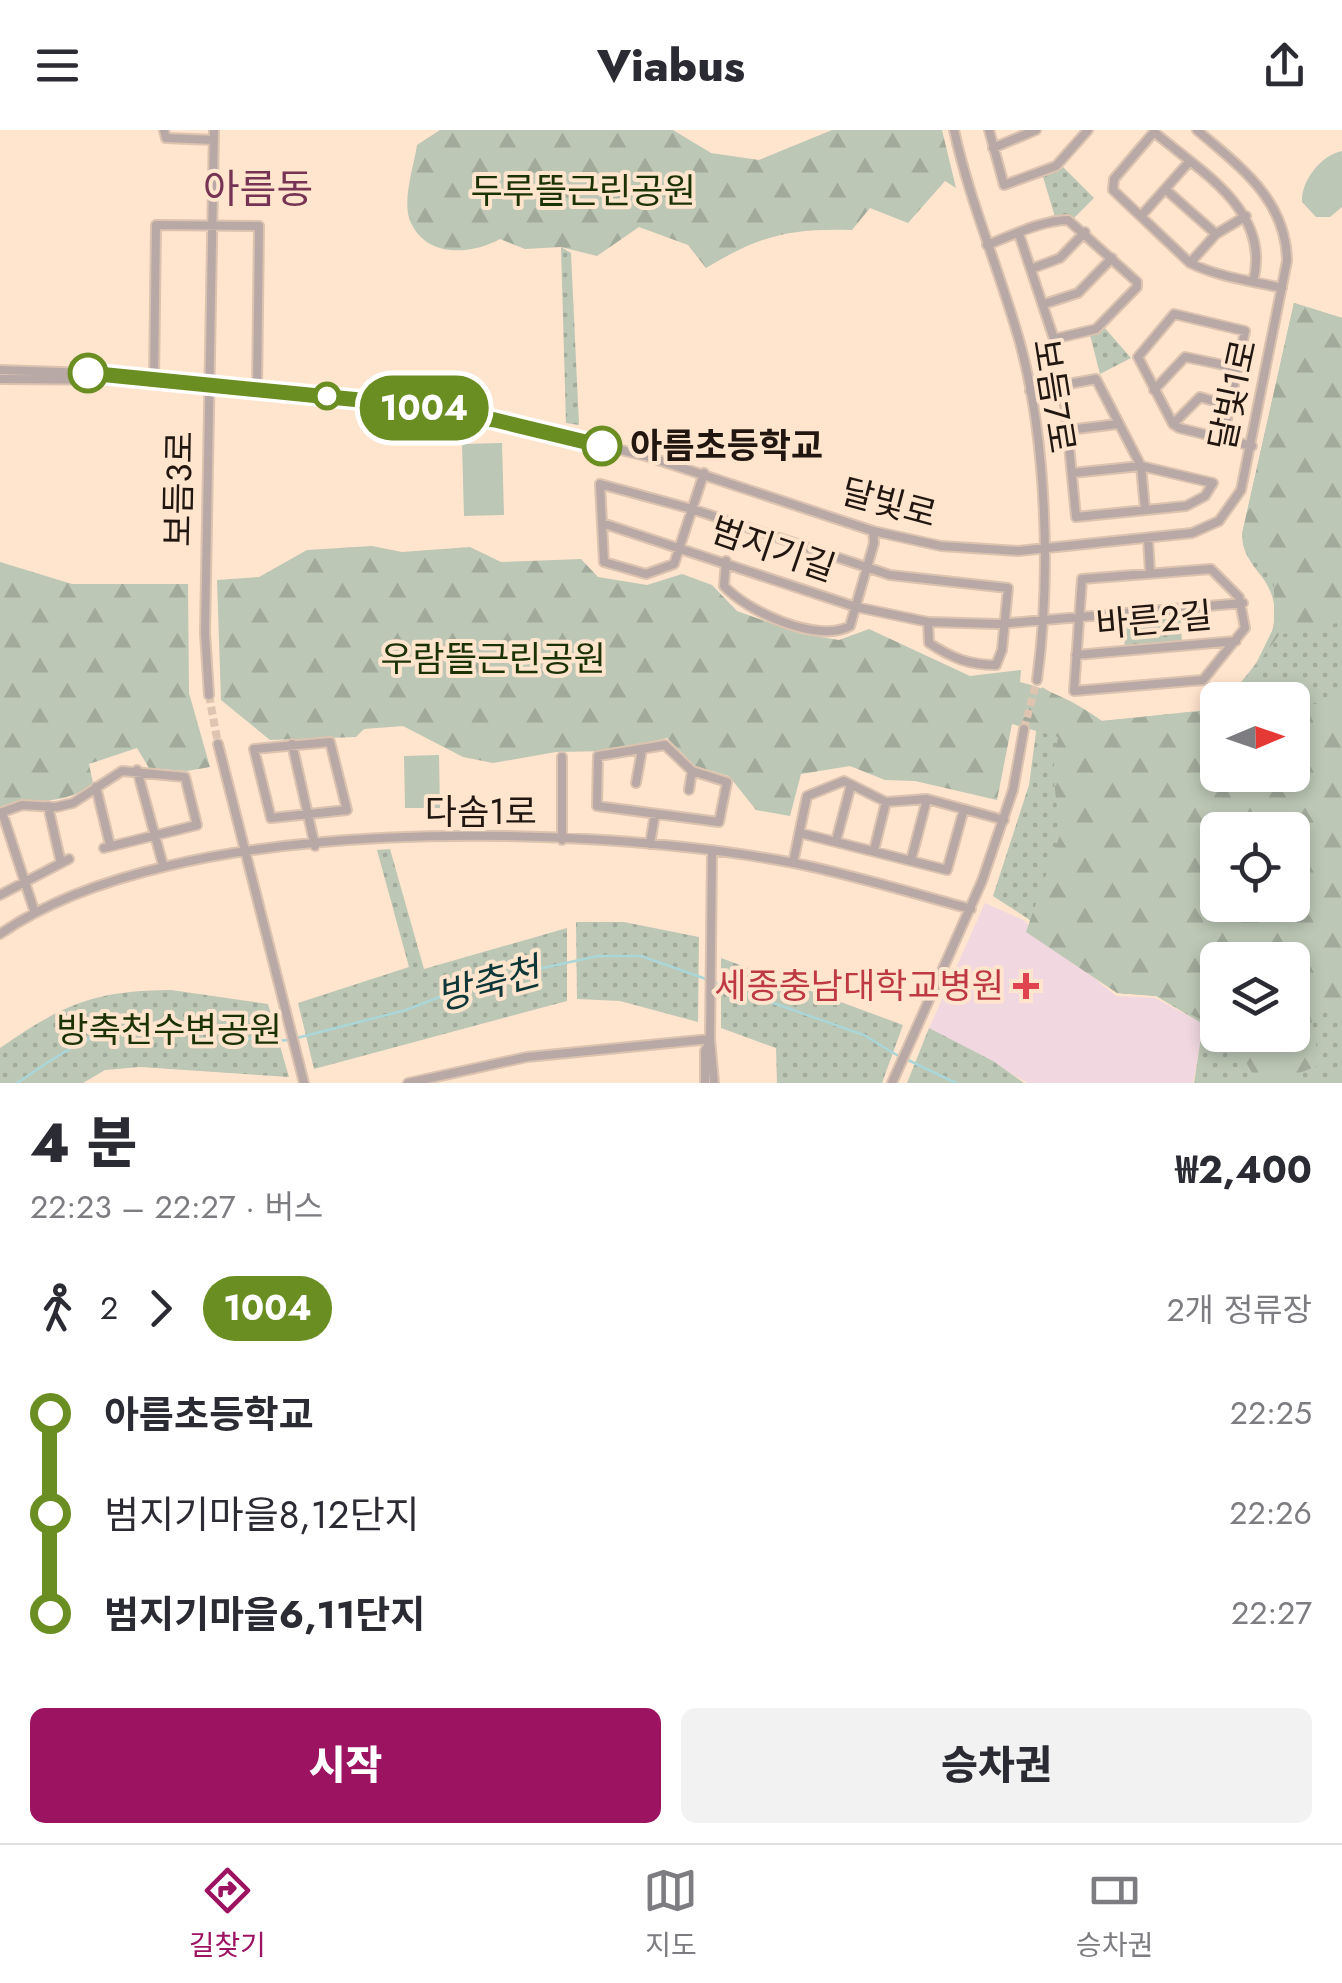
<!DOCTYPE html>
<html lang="ko">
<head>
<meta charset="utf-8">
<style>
	body { margin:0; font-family:Jost,"Noto Sans KR",sans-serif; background:#f2f2f3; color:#2b2b33; height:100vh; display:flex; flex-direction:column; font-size:38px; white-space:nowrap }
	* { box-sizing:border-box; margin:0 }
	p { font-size:32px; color:#7c7c81 }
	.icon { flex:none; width:55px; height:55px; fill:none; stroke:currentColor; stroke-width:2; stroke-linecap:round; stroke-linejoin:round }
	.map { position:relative; height:953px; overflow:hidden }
	.details { display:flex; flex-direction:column; background:#fff; flex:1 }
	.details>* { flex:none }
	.badge { padding:0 20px; border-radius:32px; font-size:35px; line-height:65px }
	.needle { width:65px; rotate:88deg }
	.tools { position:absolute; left:1200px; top:552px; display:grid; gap:20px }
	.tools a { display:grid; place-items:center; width:110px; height:110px; border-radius:15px; background:#fff; box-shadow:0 5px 15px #0003; font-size:50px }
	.map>.badge { position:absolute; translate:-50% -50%; box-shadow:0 0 0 5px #fff }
	.legs { display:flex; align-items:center; gap:15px; height:110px; padding:0 30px; font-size:32px }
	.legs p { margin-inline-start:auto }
	.headline { display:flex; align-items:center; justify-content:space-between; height:170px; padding:0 30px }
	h1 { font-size:55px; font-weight:800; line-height:75px }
	.button { display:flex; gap:20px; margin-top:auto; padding:20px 30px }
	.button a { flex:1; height:115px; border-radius:15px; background:#9c1362; color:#fff; font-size:40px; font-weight:800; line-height:115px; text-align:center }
	.button a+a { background:#f2f2f3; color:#2b2b33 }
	ul { padding:0 30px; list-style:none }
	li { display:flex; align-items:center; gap:35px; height:100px; font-size:38px }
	li i { display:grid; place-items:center; width:15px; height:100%; margin:0 12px; background:currentColor }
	li i::after { content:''; width:25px; height:25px; margin:-12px; border:8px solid; border-radius:50%; background:#fff }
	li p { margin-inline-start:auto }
	li:first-child i { background:linear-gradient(#0000 50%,currentColor 0) }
	li:last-child i { background:linear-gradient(currentColor 50%,#0000 0) }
	header { display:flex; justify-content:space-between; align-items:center; height:130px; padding:0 30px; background:#fff; font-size:45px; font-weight:800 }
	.dock { display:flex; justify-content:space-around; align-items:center; height:140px; border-top:2px solid #e1e1e2; background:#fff; font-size:28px; color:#7c7c81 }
	.dock a { display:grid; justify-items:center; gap:5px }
	.dock .active { color:#9c1362 }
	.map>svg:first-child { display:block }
</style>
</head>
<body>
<header><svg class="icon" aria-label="menu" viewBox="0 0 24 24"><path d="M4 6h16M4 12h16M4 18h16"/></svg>Viabus<svg class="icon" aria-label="share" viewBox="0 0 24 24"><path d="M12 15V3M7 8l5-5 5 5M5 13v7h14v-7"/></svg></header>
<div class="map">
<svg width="1342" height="953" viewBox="0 0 1342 953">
	<defs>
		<pattern id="grass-dots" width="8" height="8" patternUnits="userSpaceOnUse" patternTransform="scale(2.5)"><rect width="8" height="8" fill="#bcc7b5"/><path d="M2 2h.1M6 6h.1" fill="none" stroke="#a1aa9b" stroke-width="1.8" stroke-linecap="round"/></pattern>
		<pattern id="forest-firs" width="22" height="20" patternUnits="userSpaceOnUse" patternTransform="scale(2.5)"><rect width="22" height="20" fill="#bcc7b5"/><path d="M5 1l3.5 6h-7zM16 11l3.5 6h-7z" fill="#a1aa9b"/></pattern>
	</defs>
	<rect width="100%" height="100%" fill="#ffe4ce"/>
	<path fill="#f1d8e0" d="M 985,773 L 1023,790 L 1116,866 L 1155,868 L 1204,894 L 1193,953 L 1028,953 L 929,898 Z"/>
	<path fill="url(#grass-dots)" fill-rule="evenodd" d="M 1063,37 L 1094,68 L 1074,88 L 1055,87 L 1043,47 Z
		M 561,117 L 571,123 L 579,295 L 566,293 Z
		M 1294,173 L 1342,188 L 1342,953 L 1194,953 L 1203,894 L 1156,866 L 1117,863 L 1027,788 L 993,766 L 1029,655 L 1042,557 C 1063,571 1082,576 1102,591 L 1217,579 L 1218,645 L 1292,645 L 1292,570 L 1225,570 C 1249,544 1285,506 1272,466 C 1265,442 1242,433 1242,404 ZM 1218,700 L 1292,700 L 1292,775 L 1218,775 ZM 1218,830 L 1292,830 L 1292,905 L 1218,905 Z
		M 1104,197 L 1131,228 L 1100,244 L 1090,205 Z
		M 1180,483 L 1182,512 L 1125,517 L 1122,487 Z
		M 390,719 L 424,839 L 567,798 L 567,871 L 314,939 L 298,873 L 409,837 L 377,720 Z
		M 576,792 L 624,792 L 699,807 L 698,892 L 620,871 L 577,869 Z
		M 721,828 L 903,895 L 882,953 L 777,953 L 776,918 L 721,898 Z
		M 171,860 L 268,874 L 289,947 L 140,937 L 105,940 L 83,953 L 0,953 L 0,918 C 64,874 92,861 171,860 Z
		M 929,898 L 993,931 L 1024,953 L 907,953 Z"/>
	<path fill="url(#forest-firs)" fill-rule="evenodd" d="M 440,0 L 673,0 L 711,23 L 759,30 L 832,0 L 942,0 L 956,58 L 945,51 L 908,93 L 870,78 L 852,100 C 789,98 759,106 706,138 L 688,115 L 639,97 L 597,126 L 561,117 L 525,119 L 500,109 C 473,124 428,129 411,93 C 401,73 414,36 417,15 Z
		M 1294,173 L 1342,188 L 1342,492 L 1279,505 L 1254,538 L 1274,497 L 1274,445 L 1242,404 Z
		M 372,416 L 402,422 L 470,417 L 501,432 L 581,429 L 598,447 L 647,455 L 682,444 L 712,455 L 737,481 L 801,504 L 839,510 L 869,499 L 970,546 L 1021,540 L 1020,552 C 1049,559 1078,573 1101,591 L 1217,580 L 1218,645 L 1292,645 L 1293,576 L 1342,571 L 1342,875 L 1311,888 L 1320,935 L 1273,953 L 1258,953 L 1230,905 L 1292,905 L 1292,830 L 1218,830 L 1217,898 L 1156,866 L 1117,863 L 1026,802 L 1060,705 L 1053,642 L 1058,607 L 1012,594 L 997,670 L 915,651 L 885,650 L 850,636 L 801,644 L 790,686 L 756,680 L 729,646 L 695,636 L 667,608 L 609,621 L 556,622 L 493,633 L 463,627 L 403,596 L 364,599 L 356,607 L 270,610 L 221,570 L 217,450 L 259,447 L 307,420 ZM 1218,700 L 1292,700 L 1292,775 L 1218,775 Z
		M 0,432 L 72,454 L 188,454 L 189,563 L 210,637 L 187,641 L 149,638 L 137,618 L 89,634 L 93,653 C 64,678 33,666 0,678 Z"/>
	<path fill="#bcc7b5" d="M 1342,21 L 1342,77 L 1330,87 L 1316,87 L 1302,72 C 1301,51 1321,25 1342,21 Z
		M 502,313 L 504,385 L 464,386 L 462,314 Z
		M 439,625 L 440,678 L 405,678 L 404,626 Z"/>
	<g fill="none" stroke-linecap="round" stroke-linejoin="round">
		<path stroke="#abd6d8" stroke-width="2.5" d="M 713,852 L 864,905 L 900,927
			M 908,930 L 956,953
			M 17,953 C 72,916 118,882 189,896 C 222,903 255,913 289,910 L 406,880 L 478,852 L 598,826 L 641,826 L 706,849"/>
		<path stroke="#dec5b2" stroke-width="8" stroke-dasharray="8 4" stroke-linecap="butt" d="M 209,565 L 218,614
			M 1024,599 L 1037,550"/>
		<defs>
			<path id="minor" d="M 164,0 L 166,8 L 214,10
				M 954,0 C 970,73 1000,141 1020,213 C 1047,312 1051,449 1037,550
				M 989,0 L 1004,55 L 1056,36 L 1088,0
				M 993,18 L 1036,0
				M 1165,59 L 1216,104
				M 1141,86 L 1189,32
				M 987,115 C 1011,106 1042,90 1068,90 L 1137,152 L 1137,157 L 1096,199 L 1054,209 L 1019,104
				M 1190,133 L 1216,104 L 1246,86
				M 1031,139 L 1060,128 L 1085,102
				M 1253,152 C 1272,81 1201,42 1154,2 L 1114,49 L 1113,60 L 1190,133 C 1218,147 1252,151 1282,158
				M 1044,174 L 1078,163 L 1112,128
				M 0,240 L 120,244 L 135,250 L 380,271 L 495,290 L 646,326 L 873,401 L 941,416 L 1018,421 L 1192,403 L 1219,391 L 1241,360 L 1287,131 C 1286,69 1240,37 1197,0
				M 0,249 L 130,250
				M 154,251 L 156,95 L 259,96 L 257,260
				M 1063,254 L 1076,387 L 1186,376 L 1205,366 L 1213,353 L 1141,336 L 1072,343
				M 1154,260 L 1185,227 L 1238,238
				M 1030,261 L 1096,249 L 1141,336 L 1145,379
				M 1173,294 L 1200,267 L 1230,276
				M 1068,300 L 1118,294
				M 1223,308 L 1245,201 L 1174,184 L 1138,227 L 1173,294 L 1179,298 L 1252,316
				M 704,343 C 694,373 684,403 674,434 L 646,444 L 604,432 L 600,354 L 692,379 L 890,445 L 1008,458 L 1002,520 L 996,535 C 969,535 952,528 929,513 L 928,492
				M 602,393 L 856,477 L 928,492 L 998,494 L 1243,473
				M 1148,408 L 1150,442
				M 726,431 L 724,456 C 747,481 817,514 850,496 L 874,413 L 873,401
				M 1211,439 L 1239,467 L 1245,498 L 1203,550 L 1074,561 L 1082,449 Z
				M 1076,525 L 1236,511
				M 209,565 L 205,503 L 214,0
				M 330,612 L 347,680 L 271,688 L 254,619 Z
				M 218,614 L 304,953
				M 292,614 L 315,716
				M 665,615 L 692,641 L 727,652 L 719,692 L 597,676 L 598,626 Z
				M 137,640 L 163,735
				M 636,653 L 642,620
				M 96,657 L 110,715
				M 689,660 L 692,641
				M 48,676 L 61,733
				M 2,682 L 34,780
				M 0,683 L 22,675 L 56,677 L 73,673 L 122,641 L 185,647 L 197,695 L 104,718
				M 800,703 L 947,740 L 964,679
				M 562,710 L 562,627
				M 836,711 L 851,655
				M 650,714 L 655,684
				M 874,720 L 886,672
				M 712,723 L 710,909 L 714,953
				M 911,730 L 927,669
				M 793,733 L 807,666 L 844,651 L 886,672 L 927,669 L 1004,690
				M 0,765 L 69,729
				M 0,804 C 176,681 587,694 794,733 C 854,745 912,763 971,779
				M 408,953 L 527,927 L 710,909
				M 705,953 L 705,921 L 710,912
				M 892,953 L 982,751 L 1013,660 L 1024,599"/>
		</defs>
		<use href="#minor" stroke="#dbc3b0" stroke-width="12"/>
		<use href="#minor" stroke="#b8a9a6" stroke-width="8"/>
	</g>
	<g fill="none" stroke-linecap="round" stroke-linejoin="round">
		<defs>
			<path id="line-1" d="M 88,243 L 380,272 L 495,290 L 602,316"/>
		</defs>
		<use href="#line-1" stroke="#fff" stroke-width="22"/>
		<use href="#line-1" stroke="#6b8e23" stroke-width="15"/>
	</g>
	<g fill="#fff" stroke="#6b8e23" stroke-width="5">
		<circle cx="88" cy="243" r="18"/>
		<circle cx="327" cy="266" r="12"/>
		<circle cx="602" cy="316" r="18"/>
	</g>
	<path fill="#e0444e" stroke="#ffe4ce" stroke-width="4" d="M1021 841h10v10h10v10h-10v10h-10v-10h-10v-10h10z"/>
	<g text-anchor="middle" stroke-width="8" stroke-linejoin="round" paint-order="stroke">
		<g font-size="35" fill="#1b3204" stroke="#ffe4ce">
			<text x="583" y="73">두루뜰근린공원</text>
			<text x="493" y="541">우람뜰근린공원</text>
			<text x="169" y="912">방축천수변공원</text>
		</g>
		<g font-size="35" fill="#211710" stroke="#ffe4ce">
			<text transform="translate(1233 265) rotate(-78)" y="12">달빛1로</text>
			<text transform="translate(1054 266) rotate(81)" y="12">보듬7로</text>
			<text transform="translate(179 359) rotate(-89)" y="12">보듬3로</text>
			<text transform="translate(889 373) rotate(15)" y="12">달빛로</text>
			<text transform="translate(773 419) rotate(19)" y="12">범지기길</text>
			<text transform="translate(1154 490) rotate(-5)" y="12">바른2길</text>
			<text x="481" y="694">다솜1로</text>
		</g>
		<g font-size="35" font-weight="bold" fill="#211710" stroke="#ffe4ce" text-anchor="start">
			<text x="630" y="328">아름초등학교</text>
		</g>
		<g font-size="35" fill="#be3a42" stroke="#ffe4ce" text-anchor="end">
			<text x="1004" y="868">세종충남대학교병원</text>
		</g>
		<g font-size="38" font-style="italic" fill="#0d3739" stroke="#ffe4ce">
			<text transform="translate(488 854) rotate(-15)" y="13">방축천</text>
		</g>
		<g font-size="40" fill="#763353" stroke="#ffe4ce">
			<text x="258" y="73">아름동</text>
		</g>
	</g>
</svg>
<div class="tools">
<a><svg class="needle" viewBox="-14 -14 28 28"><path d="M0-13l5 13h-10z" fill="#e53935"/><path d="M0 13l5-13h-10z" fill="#7c7c81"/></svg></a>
<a><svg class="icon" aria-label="locate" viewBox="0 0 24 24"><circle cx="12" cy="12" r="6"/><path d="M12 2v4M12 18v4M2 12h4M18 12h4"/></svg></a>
<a><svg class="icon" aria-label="layers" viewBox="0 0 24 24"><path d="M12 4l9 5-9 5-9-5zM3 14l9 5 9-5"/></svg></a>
</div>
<b class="badge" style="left:424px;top:278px;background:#6b8e23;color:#fff">1004</b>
</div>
<section class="details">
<div class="headline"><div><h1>4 분</h1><p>22:23 – 22:27 · 버스</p></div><b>₩2,400</b></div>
<div class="legs"><svg class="icon" aria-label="walk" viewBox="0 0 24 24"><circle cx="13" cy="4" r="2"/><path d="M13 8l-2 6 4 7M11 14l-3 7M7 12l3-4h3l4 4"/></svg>2<svg class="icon" aria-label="forward" viewBox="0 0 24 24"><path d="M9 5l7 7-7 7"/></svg><b class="badge" style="background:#6b8e23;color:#fff">1004</b><p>2개 정류장</p></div>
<ul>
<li><i style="color:#6b8e23"></i><b>아름초등학교</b><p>22:25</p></li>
<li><i style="color:#6b8e23"></i><span>범지기마을8,12단지</span><p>22:26</p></li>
<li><i style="color:#6b8e23"></i><b>범지기마을6,11단지</b><p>22:27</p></li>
</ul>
<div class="button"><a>시작</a><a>승차권</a></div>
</section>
<nav class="dock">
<a class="active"><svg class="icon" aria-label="directions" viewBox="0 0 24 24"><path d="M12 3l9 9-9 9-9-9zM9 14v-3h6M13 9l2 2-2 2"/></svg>길찾기</a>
<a><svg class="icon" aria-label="map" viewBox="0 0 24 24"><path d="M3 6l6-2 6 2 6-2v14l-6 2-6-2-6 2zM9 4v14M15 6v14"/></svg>지도</a>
<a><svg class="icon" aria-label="tickets" viewBox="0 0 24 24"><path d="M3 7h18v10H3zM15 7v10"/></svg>승차권</a>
</nav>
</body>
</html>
